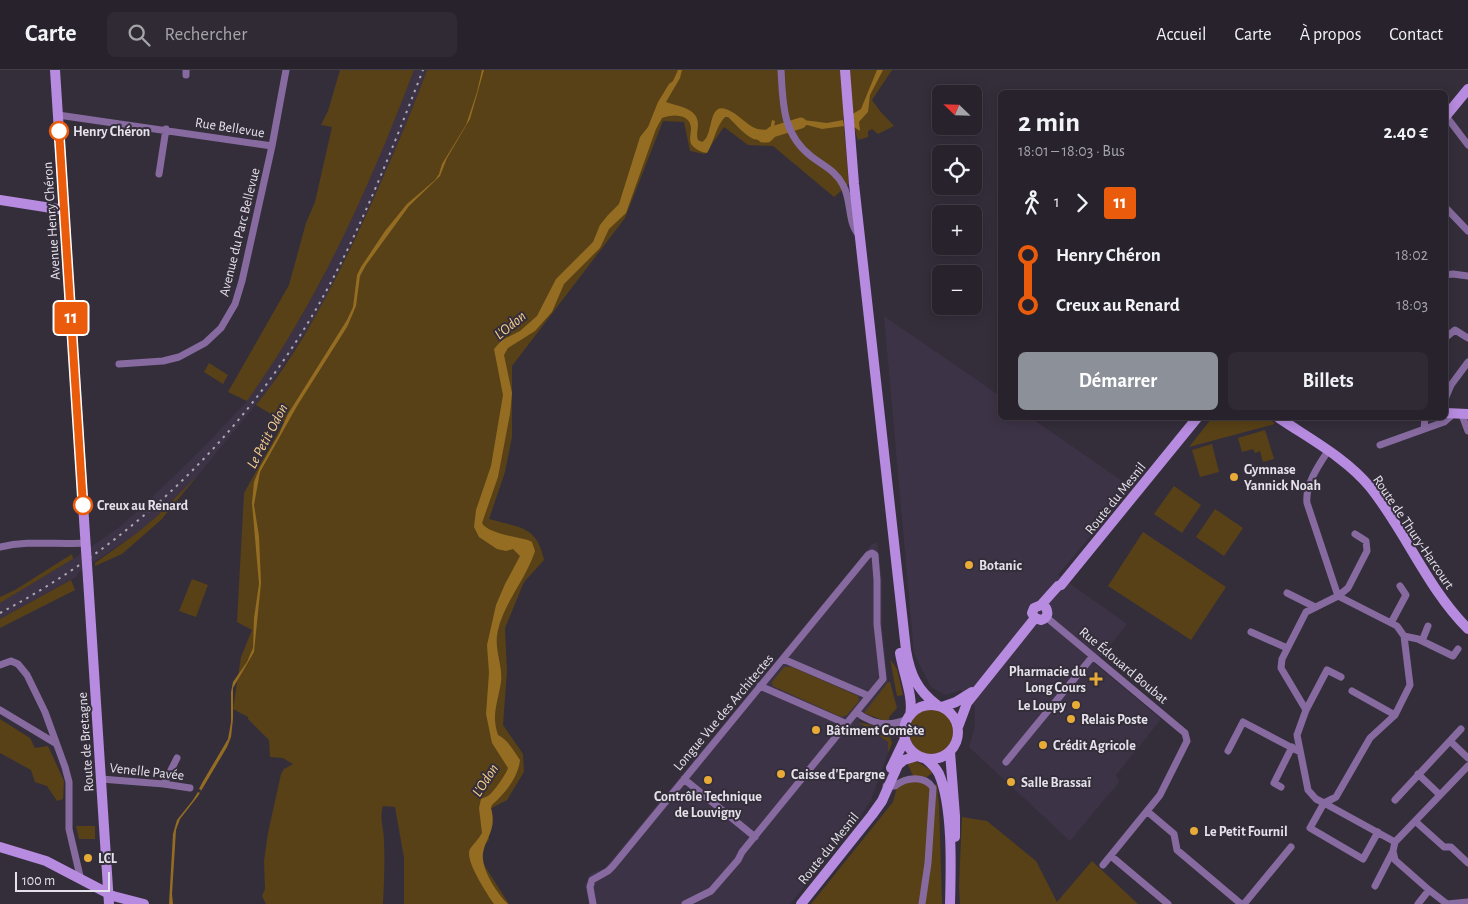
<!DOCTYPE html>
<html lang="fr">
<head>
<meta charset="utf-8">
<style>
	body { margin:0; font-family:"Alegreya Sans",sans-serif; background:#2f2a34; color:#f1f3f6; height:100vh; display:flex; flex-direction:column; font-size:19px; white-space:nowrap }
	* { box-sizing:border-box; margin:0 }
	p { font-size:16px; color:#a4a4a9 }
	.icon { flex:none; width:28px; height:28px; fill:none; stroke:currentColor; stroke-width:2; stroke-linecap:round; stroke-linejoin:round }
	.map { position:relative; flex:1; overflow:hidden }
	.panel { position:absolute; left:998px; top:20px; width:450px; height:330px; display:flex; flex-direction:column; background:#27222c; border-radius:8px; box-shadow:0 2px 12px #0003,0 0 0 1px #433f48 }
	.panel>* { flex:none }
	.badge { padding:0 10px; border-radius:4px; font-size:18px; line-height:32px }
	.needle { width:32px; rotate:293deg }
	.controls { position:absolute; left:932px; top:15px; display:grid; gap:10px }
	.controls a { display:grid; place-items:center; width:50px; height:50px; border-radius:8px; background:#27222c; box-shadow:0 2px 12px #0003,0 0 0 1px #433f48; font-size:25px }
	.scale { position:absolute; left:15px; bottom:12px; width:95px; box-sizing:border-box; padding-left:5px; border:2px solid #e5e1ea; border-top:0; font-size:14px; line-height:18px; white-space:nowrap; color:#e5e1ea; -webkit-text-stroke:4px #342e3b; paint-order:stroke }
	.map>.badge { position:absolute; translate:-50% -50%; box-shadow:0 0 0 2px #fff }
	.legs { display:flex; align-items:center; gap:8px; height:55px; padding:0 20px; font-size:16px }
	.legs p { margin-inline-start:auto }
	.summary { display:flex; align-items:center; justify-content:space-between; height:85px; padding:0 20px }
	h1 { font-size:28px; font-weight:600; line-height:38px }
	.action { display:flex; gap:10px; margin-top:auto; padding:10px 20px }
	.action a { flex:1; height:58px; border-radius:8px; background:#8c9099; color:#fff; font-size:20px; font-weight:600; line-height:58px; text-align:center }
	.action a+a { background:#2f2a34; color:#f1f3f6 }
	ul { padding:0 20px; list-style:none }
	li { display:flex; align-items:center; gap:18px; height:50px; font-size:19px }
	li i { display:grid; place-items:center; width:8px; height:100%; margin:0 6px; background:currentColor }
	li i::after { content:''; width:12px; height:12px; margin:-6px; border:4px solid; border-radius:50%; background:#27222c }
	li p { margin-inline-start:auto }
	li:first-child i { background:linear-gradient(#0000 50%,currentColor 0) }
	li:last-child i { background:linear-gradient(currentColor 50%,#0000 0) }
	header { display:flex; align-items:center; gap:30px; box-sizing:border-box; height:70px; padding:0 25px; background:#27222c; border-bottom:1px solid #433f48 }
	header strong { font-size:24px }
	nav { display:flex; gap:28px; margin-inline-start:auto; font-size:18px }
	.search { width:350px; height:45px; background:#2f2a34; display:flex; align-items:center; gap:12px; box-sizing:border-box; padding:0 18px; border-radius:8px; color:#a4a4a9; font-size:19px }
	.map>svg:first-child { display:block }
</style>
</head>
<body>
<header>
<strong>Carte</strong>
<div class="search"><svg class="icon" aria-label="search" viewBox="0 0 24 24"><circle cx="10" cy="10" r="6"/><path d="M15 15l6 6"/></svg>Rechercher</div>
<nav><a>Accueil</a><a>Carte</a><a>À propos</a><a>Contact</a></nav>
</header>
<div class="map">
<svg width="1468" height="834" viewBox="0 0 1468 834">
	<rect width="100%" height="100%" fill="#342e3b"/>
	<path fill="#3d3346" d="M 414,0 L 427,0 L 409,48 L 377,121 L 325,230 L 311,254 L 267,321 L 198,405 L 156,447 L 137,463 L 79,502 L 76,507 L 0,549 L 0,533 L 78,486 L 118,458 L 138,441 L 205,376 L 247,331 L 272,294 L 300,249 L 323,207 L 397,44 Z
		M 884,246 L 1000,326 L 1000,348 L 1031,348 L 1131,417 L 1058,505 L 1127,554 L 1095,594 L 1161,649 L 1116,705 L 1119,712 L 1070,771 L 969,677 L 975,656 L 975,637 L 961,620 L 946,625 L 931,617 L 914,583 Z
		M 877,472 L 882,510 L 882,557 L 888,612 L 858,652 L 888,672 L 888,683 L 871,730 L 860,747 L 790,834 L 589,834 L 585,815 L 590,804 L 605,798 L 872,474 Z"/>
	<path fill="#584117" d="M 340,0 L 414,0 C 370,116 319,230 247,331 L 228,322 L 289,215 L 306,153 L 315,132 L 332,57 L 321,55 L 328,41 Z
		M 427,0 L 892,0 L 872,30 L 880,41 L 894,56 L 878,64 L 872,59 L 868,61 L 868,67 L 858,70 L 854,57 L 859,60 L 859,52 L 868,42 L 843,46 L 849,114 L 834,127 L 773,76 L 748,75 L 724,57 L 705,84 L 690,81 L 684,52 L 663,51 L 625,148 L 512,296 L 512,367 L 505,402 L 489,449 C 519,458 537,455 544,490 L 524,512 L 505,558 L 507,601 L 503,655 L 523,684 L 524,702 L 507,730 L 488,740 L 489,770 L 477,784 L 509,834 L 404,834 L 404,788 L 395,737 L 383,736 C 379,748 384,758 384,771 C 385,792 384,813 383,834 L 266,834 L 262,826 L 265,819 L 264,791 L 268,763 L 281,704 L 284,699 L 293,694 L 283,688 L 270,687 L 269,670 L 248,649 L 248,647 L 233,639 L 241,587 L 252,560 L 237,552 L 244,423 L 284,352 L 256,335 C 300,281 332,218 362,154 C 385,104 408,52 427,0 Z
		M 209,293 L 228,305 L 223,314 L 204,302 Z
		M 1212,348 L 1269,348 L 1275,354 L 1189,377 Z
		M 1265,360 L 1274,389 L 1263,392 L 1260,381 L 1255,383 L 1253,379 L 1242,382 L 1238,368 Z
		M 1212,374 L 1219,402 L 1200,407 L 1192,380 Z
		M 198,405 L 161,450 L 122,484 L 95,496 L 95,493 L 137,463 L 156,447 Z
		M 1174,416 L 1201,435 L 1182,463 L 1154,444 Z
		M 1215,439 L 1243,458 L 1224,486 L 1196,467 Z
		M 1143,462 L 1226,517 L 1191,570 L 1108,516 Z
		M 72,484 L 73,489 L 0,533 L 0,527 L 15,520 Z
		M 192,509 L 208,515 L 196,547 L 179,541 Z
		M 71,510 L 75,520 L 0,558 L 0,549 Z
		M 890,589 L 897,599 L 903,625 L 897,626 Z
		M 784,597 L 792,597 L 858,626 L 859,631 L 847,645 L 841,647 L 773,616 L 772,612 Z
		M 888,612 L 890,612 L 897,638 L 889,647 L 889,651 L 885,651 L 864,643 Z
		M909 662a23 23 0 1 1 46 0a23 23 0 1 1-46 0Z
		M 0,649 L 30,668 L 35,678 L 48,676 L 64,711 L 63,729 L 57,731 L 47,716 L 35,712 L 31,700 L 0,683 Z
		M 858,652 L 887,659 L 892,673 L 888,683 L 888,672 Z
		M 916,691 L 934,702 L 925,708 L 913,706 L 907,692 Z
		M 916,710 L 937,715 L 939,735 L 942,834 L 811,834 L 893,732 L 897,717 Z
		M 962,747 L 987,751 L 1036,791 L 1057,832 L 1092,791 L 1138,834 L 960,834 L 959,816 Z
		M 76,756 L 95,756 L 95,769 L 79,769 Z"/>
	<path fill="#946d22" d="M 482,0 L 484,0 L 470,49 L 447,88 L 440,106 L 409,136 L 366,195 L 360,206 L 356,236 L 347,257 L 297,336 L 260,402 L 254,435 L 259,466 L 261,513 L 254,582 L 233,618 L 233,649 L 231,667 L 227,677 L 198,726 L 180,749 L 176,760 L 172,824 L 173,834 L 169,834 L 173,764 L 177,750 L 193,730 L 198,722 L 200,723 L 201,720 L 199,719 L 202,713 L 228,669 L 231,652 L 231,622 L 233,612 L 247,592 L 253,578 L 254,548 L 259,514 L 252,433 L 254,412 L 260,397 L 279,364 L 288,344 L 347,250 L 353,237 L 357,205 L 361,197 L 385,161 L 407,134 L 435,110 L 439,104 L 442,94 L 466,55 L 477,22 Z
		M 678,0 L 682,0 L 680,8 L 666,32 C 677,36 698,38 698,54 C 698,60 696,65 698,70 L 702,72 C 715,66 706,26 732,42 C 746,50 752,63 770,59 L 772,50 L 775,51 L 773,66 C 754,79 741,59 728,47 L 725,47 C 716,56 714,72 707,83 C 700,82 695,79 691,74 C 689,68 691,64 691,58 C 690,43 672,44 662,48 L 656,59 L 626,143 L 609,159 L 600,178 L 564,214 L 552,242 L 535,261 L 508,278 L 504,285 L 512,323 L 510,344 L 498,407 L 482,453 C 487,463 516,467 528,470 L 532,472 L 535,481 C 526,510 501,536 497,566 C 495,581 503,597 501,612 C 498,632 491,645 498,665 C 508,670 513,680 520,690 C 518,708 505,723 492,735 L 491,738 C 497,760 486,766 483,783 C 481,800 497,823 508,834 L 494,834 C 488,825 464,790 470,779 C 473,774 479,769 482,763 L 479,738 L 481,729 C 483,728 486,727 488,726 C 493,723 507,703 508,698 L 492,673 L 486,644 L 489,603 L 487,575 L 496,535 L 505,514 L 520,486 L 513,479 L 506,481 L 497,479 L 479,467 L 474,457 L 476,440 L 491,396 L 503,325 L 494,279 L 502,270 L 520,261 L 537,246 L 556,209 L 593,172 L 600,155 L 608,145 L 619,134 L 640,67 L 648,57 L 658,32 L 669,14 L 673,11 Z
		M 877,0 L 883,0 L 870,25 L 868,42 L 859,52 L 860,61 L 854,57 L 851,45 L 861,39 Z
		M 803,50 L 827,53 L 843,50 L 844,56 L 822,59 L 807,55 L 792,58 L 791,54 Z"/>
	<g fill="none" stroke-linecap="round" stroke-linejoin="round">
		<path stroke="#946d22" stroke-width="11" d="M 763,67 L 767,67 L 772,62 L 801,53"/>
		<path stroke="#876ba0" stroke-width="7" d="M 781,0 C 783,34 782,64 812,87 C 824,96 836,101 843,115 C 852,131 847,152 859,165
			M 186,5 L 186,0
			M 58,45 L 272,76 L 286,0
			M 1446,46 L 1468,75
			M 159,104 L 166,59
			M 1445,137 L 1468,161
			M 1445,205 L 1453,204 L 1468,206
			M 1445,268 L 1455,260 L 1468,268
			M 119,294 L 163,291 L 179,287 L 205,273 L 221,258 L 235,234 L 242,211 L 272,76
			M 1445,329 L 1451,315 L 1468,292
			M 1462,345 L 1468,361
			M 1424,359 L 1425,348
			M 1380,375 L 1444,352 L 1452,345
			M 1328,381 C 1318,396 1305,415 1307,433 L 1338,526
			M 0,477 C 29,470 56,475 85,473
			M 1287,523 L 1315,537
			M 1338,526 L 1397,556 L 1404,566 L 1410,615 L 1395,645 L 1370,668 L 1336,727 L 1324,733 L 1316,729 L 1308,720 L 1297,665 L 1306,640 L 1281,598 L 1282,589 L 1306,542 L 1338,526 L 1348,518 L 1367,481 L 1366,471 L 1355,464
			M 1046,547 L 1185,663 L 1187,671 L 1160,725 L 1103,795
			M 1391,553 L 1406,525 L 1400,516
			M 1251,562 L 1287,578
			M 1404,566 L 1418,569 L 1453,586 L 1458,579
			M 1422,571 L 1428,556
			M 783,589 L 869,626
			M 0,595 L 11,591 L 18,594 L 27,605 L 45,642 L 65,697 L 69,712 L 69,759 L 80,806 L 79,809
			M 760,616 L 847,654
			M 1352,621 L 1395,645
			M 0,640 L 55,673
			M 1306,640 L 1327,600 L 1341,607
			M 856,642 C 872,654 889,658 907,649
			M 890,655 L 904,665
			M 1450,671 L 1468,688
			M 1228,681 L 1243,652 L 1300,682
			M 1006,692 L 1093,586
			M 1468,696 L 1395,772 L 1393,781 L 1395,790 L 1429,820 L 1447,834 L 1468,832
			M 1418,704 L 1440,725
			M 101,709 L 164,714 L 190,718
			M 684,709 L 755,767
			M 164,714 L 177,688
			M 886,716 L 895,716 C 906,707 925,705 933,718 L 928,793 L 922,834
			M 1281,717 L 1274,713 L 1292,677
			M 1395,730 L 1461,659
			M 1148,742 L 1174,764 L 1177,780 L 1241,834
			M 1415,751 L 1444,777 L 1451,777 L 1468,793
			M 1378,762 L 1363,789 L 1310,758 L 1324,733 L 1395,772
			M 1111,786 L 1168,834
			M 1375,816 L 1393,781
			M 593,834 L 590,817 L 592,810 L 608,801 L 613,796 L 868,485 L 872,483 L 875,485 L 877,510 L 877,554 L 883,609 L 742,782 L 738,790 L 711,821 L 685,834
			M 1244,834 L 1291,777
			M 1418,834 L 1429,820"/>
		<path stroke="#b78bdf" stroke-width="10" d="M 55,0 L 86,480
			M 845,0 L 854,114 L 906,580 C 910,604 917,620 937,635
			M 1445,47 L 1468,19
			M 0,130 L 64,140
			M 1445,343 L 1468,344
			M 1279,348 C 1310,369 1346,388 1370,417 C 1406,462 1427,518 1468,559
			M 88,509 L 109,834
			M 1035,548 L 1032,543 L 1034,538 L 1041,535 L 1058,516 L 1061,515 L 1197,348
			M 1035,548 L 1041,550 C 1047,548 1049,544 1046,538
			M 900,583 C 903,602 914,628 910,645
			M904 662a27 27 0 1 1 54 0a27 27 0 1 1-54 0Z
			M 942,637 L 956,632 L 972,622
			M 958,657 L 967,633 L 1035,548
			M 950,682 L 955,746 L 955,767
			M 926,689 C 931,693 936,698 939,704 C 953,737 951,798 950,834
			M 891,698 L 905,669
			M 0,777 L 46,791 L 113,826 L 144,834
			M 801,834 L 872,745 L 882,731 L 898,695 L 904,690 L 917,686"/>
		<path stroke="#aca8b2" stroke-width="2" stroke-dasharray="2.5 5" stroke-linecap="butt" d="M 0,543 C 131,474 240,369 315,241 C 359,165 391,82 423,0"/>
		<path stroke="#b78bdf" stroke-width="10" d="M 86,480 L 88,509"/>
	</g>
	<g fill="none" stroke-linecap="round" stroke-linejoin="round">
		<defs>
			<path id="line-1" d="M 59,61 L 83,435"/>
		</defs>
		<use href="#line-1" stroke="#fff" stroke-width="11"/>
		<use href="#line-1" stroke="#ea5b0c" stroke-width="8"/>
	</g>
	<g fill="#fff" stroke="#ea5b0c" stroke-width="2.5">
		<circle cx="59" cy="61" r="9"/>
		<circle cx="83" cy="435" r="9"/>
	</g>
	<g fill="#e8ab37" stroke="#342e3b" stroke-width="2">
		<circle cx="1234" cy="407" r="5"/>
		<circle cx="969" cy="495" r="5"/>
		<path d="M1093.5 601.5h5v5h5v5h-5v5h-5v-5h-5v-5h5z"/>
		<circle cx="1076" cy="635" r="5"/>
		<circle cx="1071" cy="649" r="5"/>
		<circle cx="816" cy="660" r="5"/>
		<circle cx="1043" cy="675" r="5"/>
		<circle cx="781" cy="704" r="5"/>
		<circle cx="708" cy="710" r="5"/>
		<circle cx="1011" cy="712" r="5"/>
		<circle cx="1194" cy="761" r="5"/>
		<circle cx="88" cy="788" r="5"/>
	</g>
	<g text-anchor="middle" stroke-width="4" stroke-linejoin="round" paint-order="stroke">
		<g font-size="14" fill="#e5e1ea" stroke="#342e3b">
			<text transform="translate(230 57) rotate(9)" y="5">Rue Bellevue</text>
			<text transform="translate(51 151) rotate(-94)" y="5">Avenue Henry Chéron</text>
			<text transform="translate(239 162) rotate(-76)" y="5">Avenue du Parc Bellevue</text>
			<text transform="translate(1115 428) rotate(-51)" y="5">Route du Mesnil</text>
			<text transform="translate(1414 462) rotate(56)" y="5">Route de Thury-Harcourt</text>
			<text transform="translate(1124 595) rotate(40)" y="5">Rue Édouard Boubat</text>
			<text transform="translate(723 642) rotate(-50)" y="5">Longue Vue des Architectes</text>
			<text transform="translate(85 672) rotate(-94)" y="5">Route de Bretagne</text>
			<text transform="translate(147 701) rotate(6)" y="5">Venelle Pavée</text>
			<text transform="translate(828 778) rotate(-51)" y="5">Route du Mesnil</text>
		</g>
		<g font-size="14" font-weight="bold" fill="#e5e1ea" stroke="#342e3b" text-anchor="start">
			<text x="73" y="66">Henry Chéron</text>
			<text x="97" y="440">Creux au Renard</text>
		</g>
		<g font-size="14" font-weight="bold" fill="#e5e1ea" stroke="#342e3b" text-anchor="start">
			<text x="1244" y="404">Gymnase<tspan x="1244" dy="16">Yannick Noah</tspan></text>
			<text x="979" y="500">Botanic</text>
			<text x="1086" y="606" text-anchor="end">Pharmacie du<tspan x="1086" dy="16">Long Cours</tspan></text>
			<text x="1066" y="640" text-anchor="end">Le Loupy</text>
			<text x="1081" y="654">Relais Poste</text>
			<text x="826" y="665">Bâtiment Comète</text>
			<text x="1053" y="680">Crédit Agricole</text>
			<text x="791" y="709">Caisse d'Epargne</text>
			<text x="1021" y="717">Salle Brassaï</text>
			<text x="708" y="731" text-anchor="middle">Contrôle Technique<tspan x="708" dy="16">de Louvigny</tspan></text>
			<text x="1204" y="766">Le Petit Fournil</text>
			<text x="98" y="793">LCL</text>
		</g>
		<g font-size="15" font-style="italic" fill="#f6ce8c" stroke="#342e3b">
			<text transform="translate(510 255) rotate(-39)" y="5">L'Odon</text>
			<text transform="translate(267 366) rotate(-62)" y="5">Le Petit Odon</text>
			<text transform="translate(485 710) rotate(-57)" y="5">L'Odon</text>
		</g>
	</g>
</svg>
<div class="controls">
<a><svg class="needle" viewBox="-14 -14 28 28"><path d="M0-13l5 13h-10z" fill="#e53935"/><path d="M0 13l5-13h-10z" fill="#a4a4a9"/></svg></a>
<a><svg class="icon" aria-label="locate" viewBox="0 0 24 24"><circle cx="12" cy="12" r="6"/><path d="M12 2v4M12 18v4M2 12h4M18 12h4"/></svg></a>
<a>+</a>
<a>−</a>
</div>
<div class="scale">100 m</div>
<b class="badge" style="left:71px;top:248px;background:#ea5b0c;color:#fff">11</b>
<section class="panel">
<div class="summary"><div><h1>2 min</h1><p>18:01 – 18:03 · Bus</p></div><b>2.40 €</b></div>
<div class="legs"><svg class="icon" aria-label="walk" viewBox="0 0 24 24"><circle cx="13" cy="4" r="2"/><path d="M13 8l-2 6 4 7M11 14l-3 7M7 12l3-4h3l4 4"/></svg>1<svg class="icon" aria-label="forward" viewBox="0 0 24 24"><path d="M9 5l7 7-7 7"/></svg><b class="badge" style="background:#ea5b0c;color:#fff">11</b></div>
<ul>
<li><i style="color:#ea5b0c"></i><b>Henry Chéron</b><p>18:02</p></li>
<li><i style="color:#ea5b0c"></i><b>Creux au Renard</b><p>18:03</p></li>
</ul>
<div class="action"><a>Démarrer</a><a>Billets</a></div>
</section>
</div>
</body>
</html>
